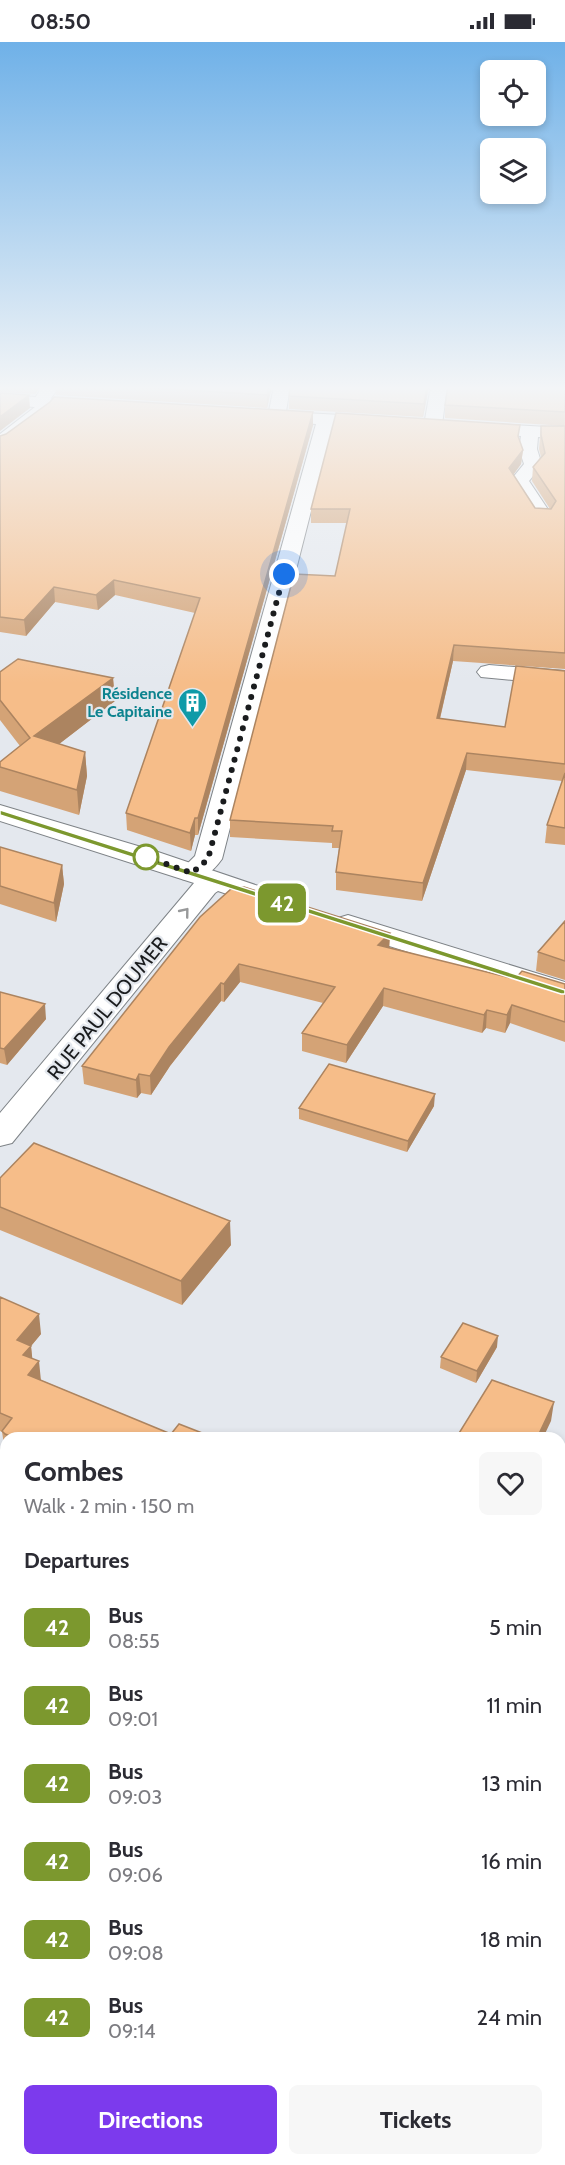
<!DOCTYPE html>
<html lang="en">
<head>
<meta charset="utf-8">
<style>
	body { margin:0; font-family:Cabin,sans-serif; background:#f7f7f7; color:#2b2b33; height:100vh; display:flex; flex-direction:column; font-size:22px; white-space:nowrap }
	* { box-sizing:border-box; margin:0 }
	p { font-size:20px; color:#7c7c81 }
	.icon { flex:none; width:33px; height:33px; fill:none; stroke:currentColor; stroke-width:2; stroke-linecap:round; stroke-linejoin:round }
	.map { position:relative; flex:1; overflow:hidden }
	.drawer { position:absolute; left:0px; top:1390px; width:566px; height:734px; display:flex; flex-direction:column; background:#fff; border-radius:18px 18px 0 0; box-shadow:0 3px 9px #0003 }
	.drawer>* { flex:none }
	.badge { padding:0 12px; border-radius:9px; font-size:21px; line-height:39px }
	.buttons { position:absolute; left:480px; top:18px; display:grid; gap:12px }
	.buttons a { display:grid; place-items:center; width:66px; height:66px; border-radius:9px; background:#fff; box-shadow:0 3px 9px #0003; font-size:30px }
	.you { position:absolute; width:30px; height:30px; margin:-15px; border:4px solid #fff; border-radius:50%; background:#1a73e8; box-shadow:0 0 0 9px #1a73e833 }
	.map>.badge { position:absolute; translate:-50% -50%; box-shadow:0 0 0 3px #fff }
	h2 { padding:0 24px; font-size:22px; line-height:54px }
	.round { display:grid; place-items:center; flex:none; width:63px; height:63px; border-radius:9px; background:#f7f7f7 }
	.headline { display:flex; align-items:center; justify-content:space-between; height:102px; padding:0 24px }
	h1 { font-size:28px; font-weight:800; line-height:45px }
	.primary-button { display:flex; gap:12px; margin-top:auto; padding:12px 24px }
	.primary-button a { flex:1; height:69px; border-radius:9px; background:#7c3aed; color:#fff; font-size:24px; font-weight:800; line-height:69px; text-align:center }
	.primary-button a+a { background:#f7f7f7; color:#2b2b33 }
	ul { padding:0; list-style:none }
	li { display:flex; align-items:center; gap:18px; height:78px; padding:0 24px }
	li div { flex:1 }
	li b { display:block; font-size:22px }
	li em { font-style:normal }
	li .badge { min-width:66px; font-weight:700; text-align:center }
	.status { display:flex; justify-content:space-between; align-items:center; height:42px; padding:0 30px; background:#fff; direction:ltr }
	.status svg { height:16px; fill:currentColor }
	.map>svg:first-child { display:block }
</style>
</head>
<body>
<div class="status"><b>08:50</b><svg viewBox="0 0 49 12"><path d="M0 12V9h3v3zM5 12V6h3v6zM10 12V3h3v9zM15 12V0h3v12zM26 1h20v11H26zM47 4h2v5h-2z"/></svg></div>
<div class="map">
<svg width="565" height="2123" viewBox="0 0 565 2123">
	<rect width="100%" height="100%" fill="#e4e8ee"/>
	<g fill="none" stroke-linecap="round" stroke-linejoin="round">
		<defs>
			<path id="street" d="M 274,344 L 290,344 L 286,370 L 378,375 L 384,376 L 387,380 L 384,384 L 378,385 L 333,383 L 222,817 C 212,831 200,841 182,837 L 178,831 L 195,814 L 316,382 L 262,378 L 259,374 L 262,370 L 269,369 Z
				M 431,344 L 447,344 L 442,383 L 439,387 L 427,387 L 424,383 Z
				M 0,352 L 79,359 L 85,360 L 88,364 L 85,368 L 79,369 L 0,362 Z
				M 475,381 L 565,386 L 565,396 L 538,395 L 537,407 L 542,423 L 529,439 L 553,475 L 550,479 L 536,479 L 510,439 L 524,422 L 519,407 L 521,394 L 469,390 L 466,386 L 469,382 Z
				M 489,623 L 565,629 L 565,643 L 481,635 L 477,630 L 481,625 Z
				M 0,1409 L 6,1411 L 6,1446 L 0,1444 Z
				M 560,1643 L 565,1645 L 565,1688 L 560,1686 Z
				M 565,1691 L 565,1743 L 560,1745 L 560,1693 Z
				M 304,2118 L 363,2118 L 360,2123 L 302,2123 Z"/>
			<path id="secondary" d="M 43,344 L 60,344 L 51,356 L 53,367 L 50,371 L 6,404 L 0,405 L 0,392 L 35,365 L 35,356 Z
				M 0,763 L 158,810 L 288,854 L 292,860 L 288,866 L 278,869 L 218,849 L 215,851 L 12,1101 L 0,1104 L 0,1071 L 194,841 L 0,779 Z
				M 348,873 L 565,940 L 565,959 L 338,888 L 334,882 L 338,876 Z"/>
		</defs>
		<use href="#street" stroke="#7e8387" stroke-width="2"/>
		<use href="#secondary" stroke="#7e8387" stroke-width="2"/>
		<use href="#street" fill="#fff" fill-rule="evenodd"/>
		<use href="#secondary" fill="#fff" fill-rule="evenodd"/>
	</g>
	<path fill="#d4a376" d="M 0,344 L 41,344 L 35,352 L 0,350 Z
		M 55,344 L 272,344 L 267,366 L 56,353 Z
		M 429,344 L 423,375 L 289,367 L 289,354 Z
		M 565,344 L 565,384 L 445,376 L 445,363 Z
		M 313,370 L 313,383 L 198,793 L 195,793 L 191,809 L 127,788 L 126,771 L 195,571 L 115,553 L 98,568 L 55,560 L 26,594 L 0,590 L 0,394 Z
		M 520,383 L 518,395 L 523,408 L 521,422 L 513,433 L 535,466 L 550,467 L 532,439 L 533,425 L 541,415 L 539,407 L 541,384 L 565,384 L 565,627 L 453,619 L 440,677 L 505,685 L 565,629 L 565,803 L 545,801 L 547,783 L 562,739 L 466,728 L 422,859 L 336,848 L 336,830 L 339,806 L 332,806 L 332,801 L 230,795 L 230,778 L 335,534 L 347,481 L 311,481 L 311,467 Z
		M 0,630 L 113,636 L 115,659 L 59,702 L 85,710 L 87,734 L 79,773 L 0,749 L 0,720 L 20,704 L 0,678 Z
		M 0,805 L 62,823 L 64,842 L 56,880 L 0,862 Z
		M 200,875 L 390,891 L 389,906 L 515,937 L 565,942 L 565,1000 L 510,981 L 505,991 L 486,986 L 482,991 L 383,964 L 346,1021 L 302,1009 L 302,991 L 323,961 L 240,940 L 224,960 L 221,959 L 170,1024 L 151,1053 L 141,1051 L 137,1056 L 84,1042 L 82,1024 Z
		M 565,879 L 565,938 L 536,929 L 538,910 Z
		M 0,950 L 46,977 L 7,1023 L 0,1021 Z
		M 434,1064 L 407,1110 L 299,1077 L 299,1066 Z
		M 0,1136 L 231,1203 L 182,1263 L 0,1188 Z
		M 0,1255 L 41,1292 L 31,1304 L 32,1317 L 41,1338 L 171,1392 L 215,1396 L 6,1396 L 6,1409 L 5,1408 L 2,1390 L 0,1389 Z
		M 497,1305 L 476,1341 L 440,1326 L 441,1315 Z
		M 560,1453 L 565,1455 L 565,1609 L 560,1607 Z
		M 0,1467 L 6,1470 L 6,1579 L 0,1576 Z
		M 6,1597 L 6,1694 L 0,1691 L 0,1605 Z
		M 565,1892 L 565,2023 L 560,2020 L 560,1906 Z
		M 6,1928 L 6,2010 L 0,2006 L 0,1936 Z
		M 149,2118 L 167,2118 L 164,2123 L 156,2123 Z"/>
	<path fill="#ac8460" d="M 34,344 L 41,344 L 35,352 Z
		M 269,344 L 272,344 L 267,366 L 267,353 Z
		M 427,344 L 429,344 L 423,375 L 424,362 Z
		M 29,353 L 30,366 L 0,389 L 0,375 Z
		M 313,370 L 313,383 L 198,793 L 198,776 Z
		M 523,408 L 521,422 L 508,440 L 509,426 Z
		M 114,538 L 115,553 L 98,568 L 96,553 Z
		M 54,545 L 55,560 L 26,594 L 24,578 Z
		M 454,603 L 453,619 L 436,693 L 437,676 Z
		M 113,636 L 115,659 L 37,719 L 34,694 Z
		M 85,710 L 87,734 L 79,773 L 77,748 Z
		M 467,711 L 466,728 L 422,859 L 423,841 Z
		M 195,776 L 195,793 L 191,809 L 190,791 Z
		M 62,823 L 64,842 L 56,880 L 54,861 Z
		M 390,891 L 389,909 L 378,903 Z
		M 239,922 L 240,940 L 224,960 L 224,942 Z
		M 221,941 L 221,959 L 170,1024 L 151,1053 L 150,1034 L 169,1005 Z
		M 384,946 L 383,964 L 346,1021 L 347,1003 Z
		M 45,962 L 46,977 L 7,1023 L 4,1007 Z
		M 512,963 L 510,981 L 505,991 L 507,973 Z
		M 487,968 L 486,986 L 482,991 L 484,973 Z
		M 139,1032 L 141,1051 L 137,1056 L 136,1038 Z
		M 435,1052 L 434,1064 L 407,1110 L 408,1099 Z
		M 230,1179 L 231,1203 L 182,1263 L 181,1239 Z
		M 39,1272 L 41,1292 L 31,1304 L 33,1323 L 26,1332 L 17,1298 Z
		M 498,1294 L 497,1305 L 476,1341 L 477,1329 Z
		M 39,1319 L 41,1339 L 28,1333 Z
		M 554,1360 L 551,1379 L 543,1396 L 537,1396 Z
		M 161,2118 L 167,2118 L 164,2123 L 161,2123 Z"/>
	<path fill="#f6bd89" stroke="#ac8460" stroke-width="1.5" d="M 118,344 L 269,344 L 267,353 Z
		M 290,344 L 427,344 L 424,362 L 289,354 Z
		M 448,344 L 565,344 L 565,370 L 445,363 Z
		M 0,351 L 29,353 L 0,375 Z
		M 54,355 L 313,370 L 198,776 L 195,776 L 190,791 L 126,771 L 200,556 L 114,538 L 96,553 L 54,545 L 24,578 L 0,575 L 0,394 L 6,392 L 50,360 Z
		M 336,371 L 520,383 L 518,394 L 523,408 L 509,426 L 535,466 L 551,467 L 556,459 L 533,425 L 545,411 L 541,393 L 541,384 L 565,384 L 565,611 L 454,603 L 437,676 L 505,685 L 516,624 L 565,629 L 565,722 L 467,711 L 423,841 L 336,830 L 342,789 L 332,789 L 333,784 L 230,778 L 294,532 L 335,534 L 350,467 L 311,467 Z
		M 18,617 L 113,636 L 34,694 L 85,710 L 77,748 L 0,725 L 0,720 L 30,696 L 0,658 L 0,630 Z
		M 565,731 L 565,786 L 547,783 Z
		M 0,805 L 62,823 L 54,861 L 0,844 Z
		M 244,845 L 390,891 L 378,903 L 515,937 L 522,929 L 565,942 L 565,980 L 512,963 L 507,973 L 487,968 L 484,973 L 384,946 L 347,1003 L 302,991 L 335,945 L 239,922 L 224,942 L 221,941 L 169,1005 L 150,1034 L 139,1032 L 136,1038 L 82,1024 L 200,875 L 231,847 Z
		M 565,879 L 565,919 L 538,910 Z
		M 0,950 L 45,962 L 4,1007 L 0,1006 Z
		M 329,1022 L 435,1052 L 408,1099 L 299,1066 Z
		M 34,1101 L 230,1179 L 181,1239 L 0,1165 L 0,1136 Z
		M 0,1255 L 39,1272 L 17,1298 L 31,1304 L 23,1313 L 39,1319 L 28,1333 L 171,1392 L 179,1382 L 215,1396 L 15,1396 L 5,1392 L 2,1389 L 12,1376 L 0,1371 Z
		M 463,1281 L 498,1294 L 477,1329 L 441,1315 Z
		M 492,1338 L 554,1360 L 537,1396 L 456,1396 Z
		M 560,1453 L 565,1455 L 565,1589 L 560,1587 Z
		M 0,1467 L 6,1470 L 6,1560 L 0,1558 Z
		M 6,1597 L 6,1676 L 0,1673 L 0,1605 Z
		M 565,1892 L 565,2001 L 560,1999 L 560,1906 Z
		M 6,1928 L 6,1991 L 0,1987 L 0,1936 Z
		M 560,2071 L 565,2075 L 565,2123 L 419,2123 L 422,2118 L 560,2118 Z
		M 376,2118 L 406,2118 L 413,2123 L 373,2123 Z"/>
	<defs><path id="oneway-chevron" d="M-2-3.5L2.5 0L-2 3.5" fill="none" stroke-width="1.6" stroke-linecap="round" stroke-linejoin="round" transform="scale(1.5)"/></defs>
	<use stroke="#98999a" href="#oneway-chevron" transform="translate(185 870) rotate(-51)"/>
	<linearGradient id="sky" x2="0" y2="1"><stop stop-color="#6fb1e8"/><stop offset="0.54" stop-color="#f3f5f7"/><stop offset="1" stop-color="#f3f5f7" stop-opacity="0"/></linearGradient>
	<rect width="565" height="641" fill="url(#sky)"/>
	<path fill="#7c982e" stroke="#fff" stroke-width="1.5" d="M 0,768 L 565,948 L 565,952 L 561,952 L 0,773 Z"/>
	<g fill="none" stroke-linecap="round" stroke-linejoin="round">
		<path stroke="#1a1c1e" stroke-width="6" stroke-dasharray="0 10.8" d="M 146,815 L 192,831 L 208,817 L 284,532"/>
	</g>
	<defs>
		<symbol id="building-pin" viewBox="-11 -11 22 30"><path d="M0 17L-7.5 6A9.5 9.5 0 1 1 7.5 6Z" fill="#0f9aa8" stroke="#e4e8ee"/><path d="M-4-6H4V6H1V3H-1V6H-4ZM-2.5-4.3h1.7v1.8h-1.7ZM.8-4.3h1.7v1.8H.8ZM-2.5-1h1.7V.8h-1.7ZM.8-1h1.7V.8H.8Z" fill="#fff"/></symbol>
	</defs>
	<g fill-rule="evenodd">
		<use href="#building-pin" x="176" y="644" width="33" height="45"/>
	</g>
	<circle fill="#fff" stroke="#7c982e" stroke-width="3" cx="146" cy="815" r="12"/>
	<g text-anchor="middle" stroke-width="4.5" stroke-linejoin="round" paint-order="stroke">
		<g font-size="16" font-weight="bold" fill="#0d838f" stroke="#e4e8ee" text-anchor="end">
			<text x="172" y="657">Résidence<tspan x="172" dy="18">Le Capitaine</tspan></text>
		</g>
		<g font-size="20" fill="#1a1c1e" stroke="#e4e8ee">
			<text transform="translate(107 966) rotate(-51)" y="7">RUE PAUL DOUMER</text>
		</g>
	</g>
</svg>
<div class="buttons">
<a><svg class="icon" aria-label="locate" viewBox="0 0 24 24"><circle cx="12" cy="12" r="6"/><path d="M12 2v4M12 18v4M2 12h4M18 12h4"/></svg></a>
<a><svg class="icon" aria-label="layers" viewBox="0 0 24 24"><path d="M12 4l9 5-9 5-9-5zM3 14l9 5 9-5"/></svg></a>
</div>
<div class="you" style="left:284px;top:532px"></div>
<b class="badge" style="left:282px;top:861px;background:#7c982e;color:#fff">42</b>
<section class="drawer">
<div class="headline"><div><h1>Combes</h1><p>Walk · 2 min · 150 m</p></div><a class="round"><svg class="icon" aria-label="heart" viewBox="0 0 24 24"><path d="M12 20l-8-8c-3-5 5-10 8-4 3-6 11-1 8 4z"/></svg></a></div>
<h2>Departures</h2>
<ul>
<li><span class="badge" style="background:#7c982e;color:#fff">42</span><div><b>Bus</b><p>08:55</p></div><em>5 min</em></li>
<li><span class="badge" style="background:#7c982e;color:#fff">42</span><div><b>Bus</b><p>09:01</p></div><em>11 min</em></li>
<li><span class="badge" style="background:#7c982e;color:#fff">42</span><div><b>Bus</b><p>09:03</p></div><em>13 min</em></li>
<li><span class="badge" style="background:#7c982e;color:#fff">42</span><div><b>Bus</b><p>09:06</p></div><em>16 min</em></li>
<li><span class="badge" style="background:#7c982e;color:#fff">42</span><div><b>Bus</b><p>09:08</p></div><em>18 min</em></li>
<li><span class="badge" style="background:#7c982e;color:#fff">42</span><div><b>Bus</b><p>09:14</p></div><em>24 min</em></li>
</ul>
<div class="primary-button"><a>Directions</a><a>Tickets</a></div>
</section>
</div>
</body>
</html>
